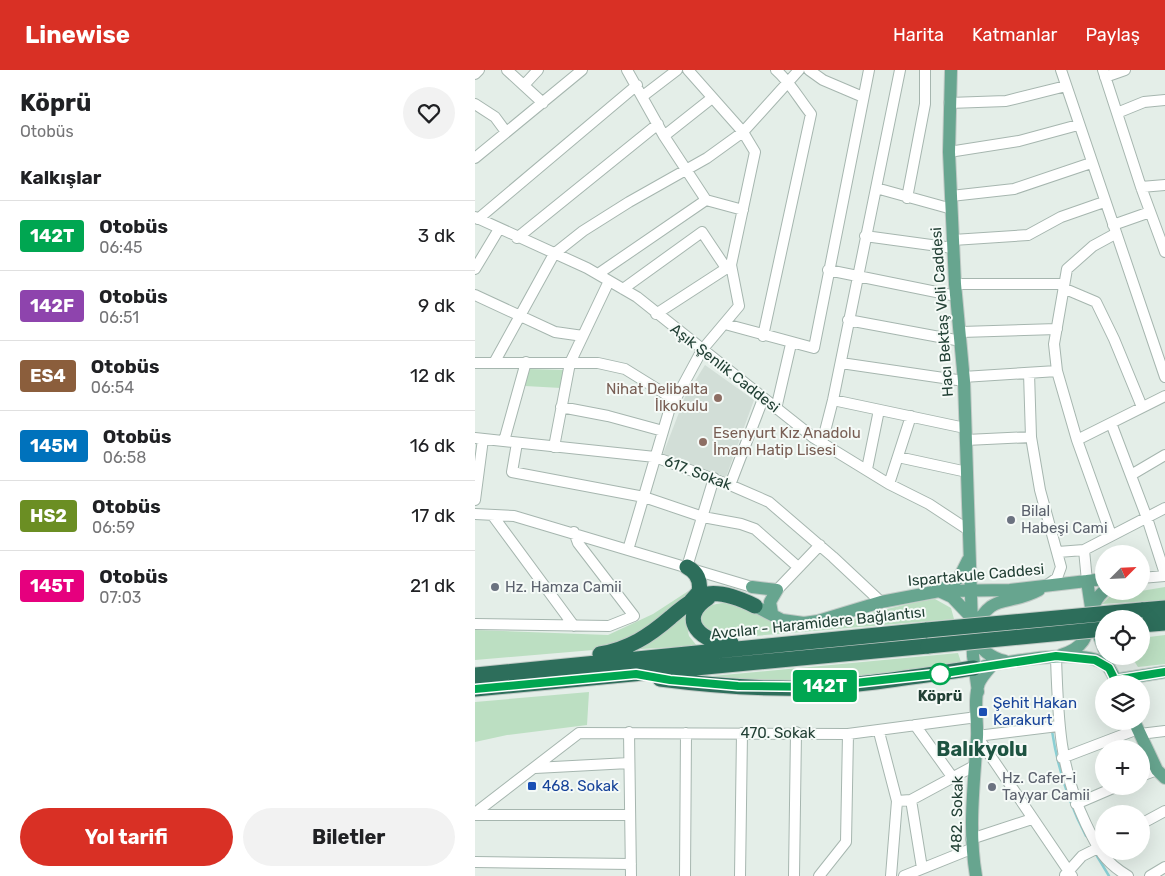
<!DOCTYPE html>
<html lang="tr">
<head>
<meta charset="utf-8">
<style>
	body { margin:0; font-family:Rubik,sans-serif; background:#f2f2f2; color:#202124; height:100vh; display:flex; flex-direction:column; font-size:19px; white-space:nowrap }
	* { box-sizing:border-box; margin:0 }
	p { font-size:16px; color:#757577 }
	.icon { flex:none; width:28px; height:28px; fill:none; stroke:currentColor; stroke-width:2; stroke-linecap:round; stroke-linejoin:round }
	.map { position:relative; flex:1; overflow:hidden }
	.sheet { display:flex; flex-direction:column; background:#fff; width:475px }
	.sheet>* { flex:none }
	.badge { padding:0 10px; border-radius:4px; font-size:18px; line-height:32px }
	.needle { width:32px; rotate:66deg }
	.buttons { position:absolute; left:620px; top:475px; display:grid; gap:10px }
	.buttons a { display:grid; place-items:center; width:55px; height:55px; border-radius:50%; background:#fff; box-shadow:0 5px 20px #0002; font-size:25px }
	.map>.badge { position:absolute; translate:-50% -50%; box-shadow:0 0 0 2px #fff }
	h2 { padding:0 20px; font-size:19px; line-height:45px }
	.round { display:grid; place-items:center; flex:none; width:52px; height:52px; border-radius:26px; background:#f2f2f2 }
	.summary { display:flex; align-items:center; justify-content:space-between; height:85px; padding:0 20px }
	h1 { font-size:24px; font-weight:700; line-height:38px }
	.action { display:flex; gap:10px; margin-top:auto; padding:10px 20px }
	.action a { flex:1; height:58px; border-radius:30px; background:#d93025; color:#fff; font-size:20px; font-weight:700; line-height:58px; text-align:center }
	.action a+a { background:#f2f2f2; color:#202124 }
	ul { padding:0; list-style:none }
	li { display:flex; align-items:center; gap:15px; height:70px; padding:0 20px; border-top:1px solid #e0e0e0 }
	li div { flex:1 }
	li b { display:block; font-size:19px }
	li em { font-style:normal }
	li .badge { min-width:55px; font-weight:700; text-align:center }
	header { display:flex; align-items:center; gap:30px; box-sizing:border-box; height:70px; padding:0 25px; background:#d93025; color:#fff }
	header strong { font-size:24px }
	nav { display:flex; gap:28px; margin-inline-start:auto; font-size:18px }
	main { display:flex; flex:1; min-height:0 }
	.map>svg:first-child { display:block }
</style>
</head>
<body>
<header>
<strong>Linewise</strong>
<nav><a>Harita</a><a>Katmanlar</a><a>Paylaş</a></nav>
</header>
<main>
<section class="sheet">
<div class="summary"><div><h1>Köprü</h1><p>Otobüs</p></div><a class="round"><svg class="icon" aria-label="heart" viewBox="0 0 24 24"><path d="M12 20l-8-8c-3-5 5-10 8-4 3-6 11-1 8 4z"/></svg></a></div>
<h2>Kalkışlar</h2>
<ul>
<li><span class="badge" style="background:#00a651;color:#fff">142T</span><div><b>Otobüs</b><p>06:45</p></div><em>3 dk</em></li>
<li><span class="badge" style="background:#8e44ad;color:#fff">142F</span><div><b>Otobüs</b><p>06:51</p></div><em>9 dk</em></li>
<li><span class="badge" style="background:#8b5e3c;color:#fff">ES4</span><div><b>Otobüs</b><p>06:54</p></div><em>12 dk</em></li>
<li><span class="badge" style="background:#0072bc;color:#fff">145M</span><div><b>Otobüs</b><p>06:58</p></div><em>16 dk</em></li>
<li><span class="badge" style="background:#6b8e23;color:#fff">HS2</span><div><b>Otobüs</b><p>06:59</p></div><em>17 dk</em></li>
<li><span class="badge" style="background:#e6007e;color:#fff">145T</span><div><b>Otobüs</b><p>07:03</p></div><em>21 dk</em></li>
</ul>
<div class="action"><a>Yol tarifi</a><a>Biletler</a></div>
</section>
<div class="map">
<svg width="690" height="806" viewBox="0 0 690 806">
	<rect width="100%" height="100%" fill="#e4eee8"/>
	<path fill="#d2ded7" d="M 230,295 L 279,330 L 251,407 L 188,384 L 210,327 Z"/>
	<path fill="#bcdfc2" d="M 54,299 L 90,300 L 86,318 L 50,316 Z
		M 690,517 L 690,530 L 627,534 L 640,521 L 666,521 Z
		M 218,518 L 216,525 L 159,569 L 130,579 L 0,590 L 0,560 L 133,565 L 178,544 Z
		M 460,529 L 476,538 L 479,549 L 256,568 L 238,566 L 226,554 L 226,541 C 261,517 287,554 322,558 C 350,562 374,550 400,542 C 420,537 440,532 460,529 Z
		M 209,542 L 214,566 L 222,576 L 165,579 Z
		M 690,565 L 690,594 L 663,597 L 656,586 L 666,586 L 666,568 Z
		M 483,583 L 486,592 L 466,599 L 335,611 L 269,611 L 237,607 L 238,606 Z
		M 114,622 L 112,655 L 32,665 L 0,672 L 0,632 Z"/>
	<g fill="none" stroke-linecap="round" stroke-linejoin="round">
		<path stroke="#8acfd4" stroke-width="2.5" d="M 577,661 C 583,700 593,732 611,766
			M 622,786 L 634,806"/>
		<defs>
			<path id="minor" d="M 32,0 L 68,33
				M 152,0 L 189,66 L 231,130
				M 334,0 L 348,10 L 388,27
				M 586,0 L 690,307
				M 628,0 L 666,117 L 690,182
				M 0,4 L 4,0
				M 630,7 L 650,0
				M 49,15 L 63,0
				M 168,26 L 202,0
				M 474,33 L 531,31 L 591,16
				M 0,34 L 20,47 L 31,62
				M 642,43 L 669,32 L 690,30
				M 189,66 L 237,28
				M 474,82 L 544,71 L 603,55
				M 0,88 L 107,0
				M 666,117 L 690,115
				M 401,118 L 477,139
				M 476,126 L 539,119 L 616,93
				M 432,128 L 450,34 L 450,0
				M 231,130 L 268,140
				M 0,147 L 112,198 L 162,227 L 339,368 L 414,414 L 454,434 L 495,461
				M 3,149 L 162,15
				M 638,155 L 675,142
				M 390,166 L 478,178
				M 42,168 L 183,54
				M 478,170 L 553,165 L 586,147 L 629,132
				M 0,199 L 24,159
				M 353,200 L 481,226
				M 123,204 L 231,130
				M 480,214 L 589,214
				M 588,218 L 621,232 L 639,269 L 667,337
				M 148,219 L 227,162 L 251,198
				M 0,225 L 80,262 L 108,266
				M 181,244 L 255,196
				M 373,250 L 486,271
				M 250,254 L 339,278 L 394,0
				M 486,262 L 582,259
				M 288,266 L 336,44 C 324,29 315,12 301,0
				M 0,293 L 123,293 L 150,299 L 200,330
				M 19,293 L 79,184 L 108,161 L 154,132 L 232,88 L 268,62 L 324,0
				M 366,293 L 489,311
				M 554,303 L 556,367 L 565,420 L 586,497 L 582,508 L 572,515
				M 488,307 L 582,301
				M 358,330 L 490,358
				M 86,337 L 133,346 L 188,361
				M 301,339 L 316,274
				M 636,353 L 672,448 L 690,504
				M 0,368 L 180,387 L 255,415 L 294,432 L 358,487 L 406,532
				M 491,370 L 556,367
				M 602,370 L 690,326
				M 29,371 L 51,292
				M 42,373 L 37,402 L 169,427 L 228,447 L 266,454 L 280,459 L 323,497
				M 347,373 L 358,330 L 425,0
				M 79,377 L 95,293 L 134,211
				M 423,387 L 492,402
				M 392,399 L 404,340
				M 656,405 L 690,385
				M 414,414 L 436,346
				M 255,415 L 288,329
				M 0,430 L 8,369
				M 0,444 L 39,446 L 277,517
				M 18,446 L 99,556
				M 636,465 L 602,370 L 582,301 L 579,274 L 592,199 L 618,176 L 640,164
				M 153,480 L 194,341 L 227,280 L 264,236 L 256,195 L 280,82 L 268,62 L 213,0
				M 609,480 L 612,511
				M 583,482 L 609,480 L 690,438
				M 212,497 L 239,408
				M 666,508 L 690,506
				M 302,520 L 345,475
				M 0,554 L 134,556 L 159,546 L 103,473 L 99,462
				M 581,587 C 583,647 584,698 611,754 C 623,779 629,792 653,806
				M 440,655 L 478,708
				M 583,656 L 502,666 L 597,806
				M 154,662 L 156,806
				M 404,662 L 422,731 L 416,806
				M 665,664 L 690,661
				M 587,688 L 663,659
				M 60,698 L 154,693
				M 666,706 L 682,700
				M 436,730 L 447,798
				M 422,731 L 436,730 L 499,696
				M 601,734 L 643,716
				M 0,743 L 104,663 L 373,664 L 502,647
				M 0,745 L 155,745
				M 666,754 L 690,741
				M 496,769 L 557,749
				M 0,792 L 156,794
				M 590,805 L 607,786 L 629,775
				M 210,806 L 211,663
				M 265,806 L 267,663
				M 319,806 L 321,662
				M 344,806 L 371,772 L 373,664
				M 429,806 L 496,779
				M 675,806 L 690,797"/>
			<path id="major" d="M 476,0 L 474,82 L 480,214 L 489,311 L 498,586 L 503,622
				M 612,511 L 618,550 L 629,579
				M 277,517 L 302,520 L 295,532 L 297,543
				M 466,520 L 484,508 L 493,490
				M 464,521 L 477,527 L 496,547
				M 280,536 L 307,550 L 329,553 L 343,551 L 406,532 L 464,521 L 535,520 L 629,509
				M 498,561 C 518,520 530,538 564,520
				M 498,565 C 505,579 515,588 530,591
				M 586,585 C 627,573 603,545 629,521
				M 510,596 C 537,591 607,578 630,594 C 636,598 639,607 642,614
				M 640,610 L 690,602
				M 659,651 L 682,700 L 690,708
				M 501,806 C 493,759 499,715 502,667 C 503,651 498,629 504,613 C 507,606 513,600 518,594"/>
			<path id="highway" d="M 212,497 C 222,502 226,511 224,522 L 216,531
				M 233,528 C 201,549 227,574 256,573
				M 667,540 L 690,538
				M 666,555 L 690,553
				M 125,584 C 154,579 174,566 196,547 C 206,539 216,529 228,525 C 245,520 266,529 280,536
				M 0,605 L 452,560
				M 185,609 C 232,615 282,619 329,618 C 386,616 443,606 499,598
				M 0,619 L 453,576"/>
		</defs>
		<use href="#minor" stroke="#a6b6af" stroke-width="12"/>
		<use href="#major" stroke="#c1cac6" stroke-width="14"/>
		<use href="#highway" stroke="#c1cac6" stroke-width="17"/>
		<use href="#minor" stroke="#fff" stroke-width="10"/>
		<use href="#major" stroke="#67a58f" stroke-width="12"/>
		<use href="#highway" stroke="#2d6e5b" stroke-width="15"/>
		<defs>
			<path id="highway-bridge" d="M 452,560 L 667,540
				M 453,576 L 629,559"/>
		</defs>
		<use href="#highway-bridge" stroke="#c1cac6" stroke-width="17" stroke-linecap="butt"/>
		<use href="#highway-bridge" stroke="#2d6e5b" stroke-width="15"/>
	</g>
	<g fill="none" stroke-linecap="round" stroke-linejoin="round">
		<defs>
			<path id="line" d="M 0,619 L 161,604 L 195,610 L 263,616 L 344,617 L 470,603 L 581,586 L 620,590 L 634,598 L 640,610 L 690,602"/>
		</defs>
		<use href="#line" stroke="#fff" stroke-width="11"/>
		<use href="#line" stroke="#00a651" stroke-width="8"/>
	</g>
	<g fill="#8d6e63" stroke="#f5faf7" stroke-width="2">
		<circle cx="243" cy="328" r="5"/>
		<circle cx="228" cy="372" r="5"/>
	</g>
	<g fill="#6b7280" stroke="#f5faf7" stroke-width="2">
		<circle cx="536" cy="450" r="5"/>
		<circle cx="20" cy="517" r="5"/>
		<circle cx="517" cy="717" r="5"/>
	</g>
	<circle fill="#fff" stroke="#00a651" stroke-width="2.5" cx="465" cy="604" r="10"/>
	<g fill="#1a4fb4" stroke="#f5faf7" stroke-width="2">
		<rect x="503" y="637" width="10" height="10" rx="2.5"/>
		<rect x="52" y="711" width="10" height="10" rx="2.5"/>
	</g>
	<g text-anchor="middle" stroke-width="4" stroke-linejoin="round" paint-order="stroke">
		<g font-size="15" fill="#224035" stroke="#f5faf7">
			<text transform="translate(467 242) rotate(-94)" y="5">Hacı Bektaş Veli Caddesi</text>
			<text transform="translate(250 298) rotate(38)" y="5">Aşık Şenlik Caddesi</text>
			<text transform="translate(223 403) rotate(21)" y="5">617. Sokak</text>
			<text transform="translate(501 505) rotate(-5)" y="5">Ispartakule Caddesi</text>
			<text transform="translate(343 553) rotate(-6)" y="5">Avcılar - Haramidere Bağlantısı</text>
			<text x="303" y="668">470. Sokak</text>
			<text transform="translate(482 744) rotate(-89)" y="5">482. Sokak</text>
		</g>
		<g font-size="15" fill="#785e54" stroke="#f5faf7" text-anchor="end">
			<text x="233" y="324">Nihat Delibalta<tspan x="233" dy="17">İlkokulu</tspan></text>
			<text x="238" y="368" text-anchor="start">Esenyurt Kız Anadolu<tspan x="238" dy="17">İmam Hatip Lisesi</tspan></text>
		</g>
		<g font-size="15" fill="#5b616d" stroke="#f5faf7" text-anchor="start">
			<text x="546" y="446">Bilal<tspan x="546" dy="17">Habeşi Cami</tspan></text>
			<text x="30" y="522">Hz. Hamza Camii</text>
			<text x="527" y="713">Hz. Cafer-i<tspan x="527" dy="17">Tayyar Camii</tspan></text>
		</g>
		<g font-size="15" font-weight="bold" fill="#224035" stroke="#f5faf7">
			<text x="465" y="631">Köprü</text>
		</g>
		<g font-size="15" fill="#164399" stroke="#f5faf7" text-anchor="start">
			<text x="518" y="638">Şehit Hakan<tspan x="518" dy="17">Karakurt</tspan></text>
			<text x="67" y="721">468. Sokak</text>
		</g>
		<g font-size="20" font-weight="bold" fill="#1d5341" stroke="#f5faf7">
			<text x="507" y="686">Balıkyolu</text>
		</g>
	</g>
</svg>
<div class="buttons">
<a><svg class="needle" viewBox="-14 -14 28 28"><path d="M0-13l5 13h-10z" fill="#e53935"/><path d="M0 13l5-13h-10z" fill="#757577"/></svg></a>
<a><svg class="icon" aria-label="locate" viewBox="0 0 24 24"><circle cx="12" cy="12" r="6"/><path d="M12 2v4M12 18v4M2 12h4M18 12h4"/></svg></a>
<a><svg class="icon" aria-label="layers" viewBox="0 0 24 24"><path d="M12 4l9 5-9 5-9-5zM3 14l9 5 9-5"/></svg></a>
<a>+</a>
<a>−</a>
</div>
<b class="badge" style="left:350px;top:616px;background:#00a651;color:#fff">142T</b>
</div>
</main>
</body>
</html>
